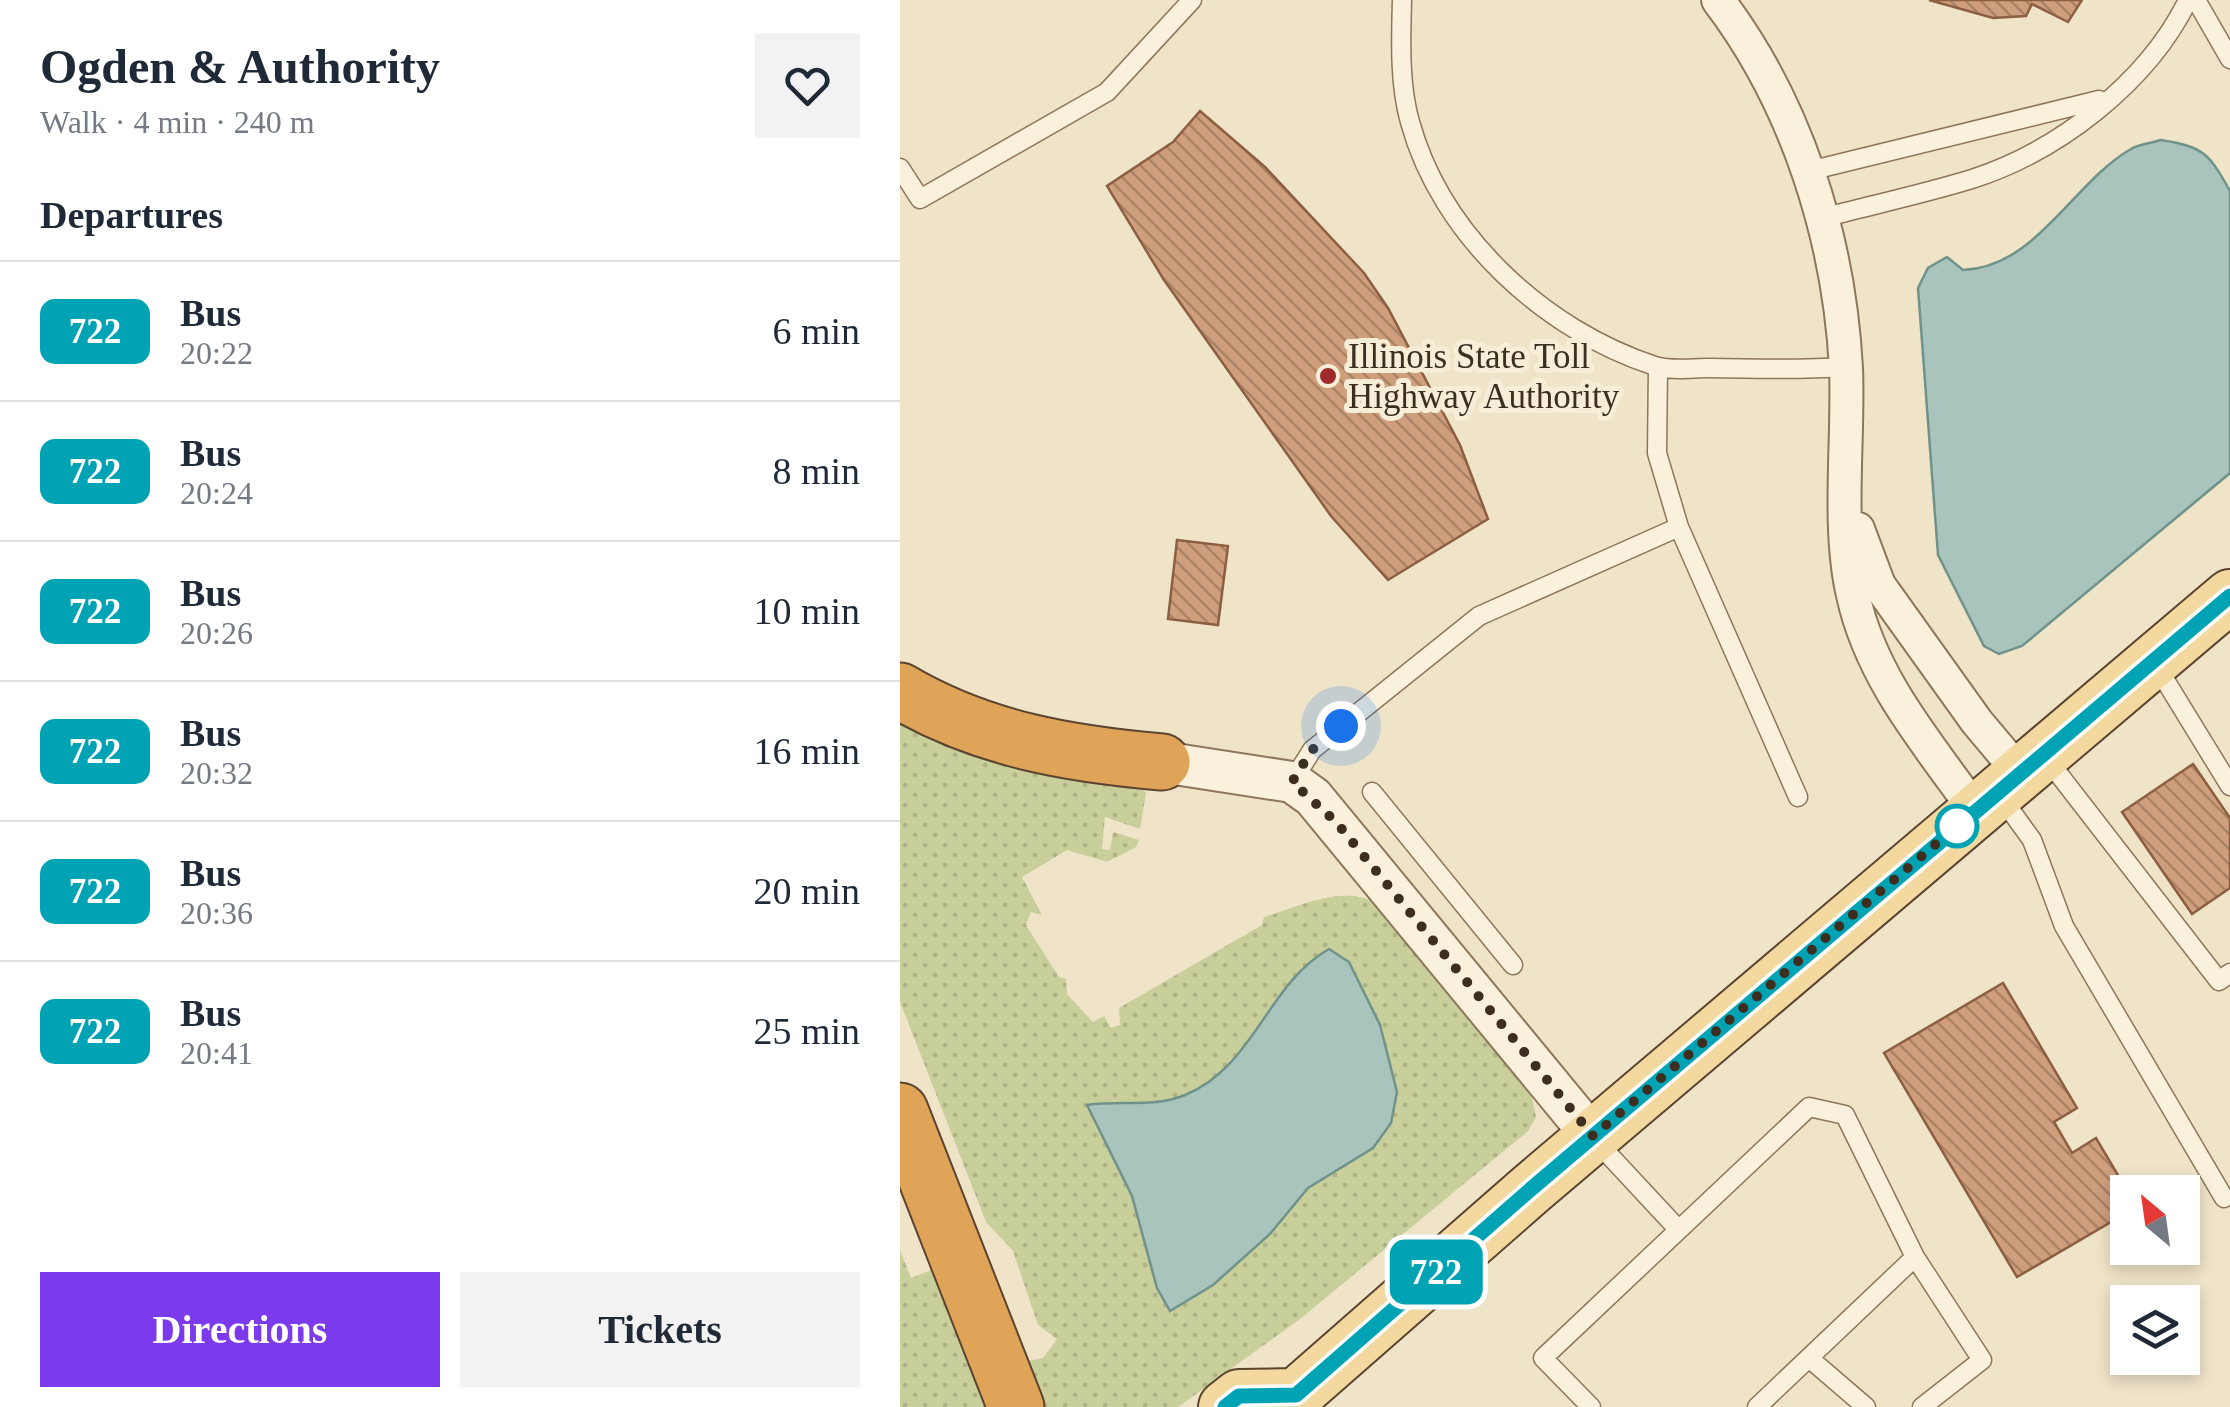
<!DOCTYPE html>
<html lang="en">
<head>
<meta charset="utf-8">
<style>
	body { margin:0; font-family:Georgia,serif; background:#f2f2f3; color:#1f2937; height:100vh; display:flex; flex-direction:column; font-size:38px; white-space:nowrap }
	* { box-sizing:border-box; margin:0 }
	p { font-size:32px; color:#747a83 }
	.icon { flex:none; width:55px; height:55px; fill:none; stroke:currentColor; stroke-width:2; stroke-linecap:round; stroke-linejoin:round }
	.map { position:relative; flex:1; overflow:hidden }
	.sheet { display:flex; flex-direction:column; background:#fff; width:900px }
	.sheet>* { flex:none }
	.badge { padding:0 20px; border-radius:15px; font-size:35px; line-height:65px }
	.needle { width:65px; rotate:331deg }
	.fabs { position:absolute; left:1210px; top:1175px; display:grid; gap:20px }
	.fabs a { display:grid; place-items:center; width:90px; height:90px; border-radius:0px; background:#fff; box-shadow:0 5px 15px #0003; font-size:50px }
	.you { position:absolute; width:50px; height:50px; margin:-25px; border:8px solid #fff; border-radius:50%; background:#1a73e8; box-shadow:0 0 0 15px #1a73e833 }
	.map>.badge { position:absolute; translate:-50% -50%; box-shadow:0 0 0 5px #fff }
	h2 { padding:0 40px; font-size:38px; line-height:90px }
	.round { display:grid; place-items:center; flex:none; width:105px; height:105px; border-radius:0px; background:#f2f2f3 }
	.head { display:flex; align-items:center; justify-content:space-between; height:170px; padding:0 40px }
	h1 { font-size:48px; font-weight:700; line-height:75px }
	.action { display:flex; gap:20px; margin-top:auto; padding:20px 40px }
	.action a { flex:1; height:115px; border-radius:0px; background:#7c3aed; color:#fff; font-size:40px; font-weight:700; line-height:115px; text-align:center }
	.action a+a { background:#f2f2f3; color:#1f2937 }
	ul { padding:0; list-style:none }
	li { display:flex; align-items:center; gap:30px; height:140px; padding:0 40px; border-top:2px solid #e0e1e3 }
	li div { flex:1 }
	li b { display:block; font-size:38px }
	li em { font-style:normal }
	li .badge { min-width:110px; font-weight:700; text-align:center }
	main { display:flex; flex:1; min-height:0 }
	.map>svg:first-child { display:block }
</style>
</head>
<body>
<main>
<section class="sheet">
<div class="head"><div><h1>Ogden &amp; Authority</h1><p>Walk · 4 min · 240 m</p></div><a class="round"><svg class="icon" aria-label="heart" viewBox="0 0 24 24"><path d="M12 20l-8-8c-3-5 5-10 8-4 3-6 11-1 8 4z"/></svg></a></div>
<h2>Departures</h2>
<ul>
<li><span class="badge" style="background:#00a3b4;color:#fff">722</span><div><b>Bus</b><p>20:22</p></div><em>6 min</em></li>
<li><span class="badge" style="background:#00a3b4;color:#fff">722</span><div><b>Bus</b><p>20:24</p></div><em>8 min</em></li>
<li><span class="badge" style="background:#00a3b4;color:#fff">722</span><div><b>Bus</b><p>20:26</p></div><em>10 min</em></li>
<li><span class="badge" style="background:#00a3b4;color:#fff">722</span><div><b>Bus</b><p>20:32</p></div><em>16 min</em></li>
<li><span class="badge" style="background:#00a3b4;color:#fff">722</span><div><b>Bus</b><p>20:36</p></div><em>20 min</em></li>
<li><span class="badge" style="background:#00a3b4;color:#fff">722</span><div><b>Bus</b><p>20:41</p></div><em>25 min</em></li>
</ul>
<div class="action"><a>Directions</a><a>Tickets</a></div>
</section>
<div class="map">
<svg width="1330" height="1407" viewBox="0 0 1330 1407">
	<defs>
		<pattern id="grass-dots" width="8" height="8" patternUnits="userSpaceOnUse" patternTransform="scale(2.5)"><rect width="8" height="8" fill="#c9cf9b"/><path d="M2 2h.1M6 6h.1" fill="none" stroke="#aeb285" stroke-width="1.8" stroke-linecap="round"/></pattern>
		<pattern id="building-back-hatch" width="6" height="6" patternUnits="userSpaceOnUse" patternTransform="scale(2.5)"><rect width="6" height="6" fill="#cf9f7d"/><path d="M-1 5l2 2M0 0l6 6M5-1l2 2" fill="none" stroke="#a98266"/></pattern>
	</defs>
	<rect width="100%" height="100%" fill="#f0e4c8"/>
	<path fill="url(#grass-dots)" fill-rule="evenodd" d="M 0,705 L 232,776 L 246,793 L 240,829 L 205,817 L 202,849 L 210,850 L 213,832 L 239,840 L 236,847 L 207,862 L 167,850 L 122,877 L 142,915 L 131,912 L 126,925 L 159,977 L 166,979 L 167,994 L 193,1022 L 204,1016 L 211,1028 L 220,1025 L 219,1008 L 362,925 L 364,917 C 398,907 442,884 476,903 L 631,1092 L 636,1117 L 628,1131 L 400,1319 L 278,1407 L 143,1407 L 127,1361 L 143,1358 L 157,1339 L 138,1325 L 113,1251 L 86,1222 L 0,1002 ZM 386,988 L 473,1148 L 408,1188 L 370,1234 L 313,1285 L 257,1288 L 232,1196 L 188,1105 C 211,1099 228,1106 249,1104 C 319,1094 351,1043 386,988 Z
		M 0,1250 L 11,1278 L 36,1268 L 85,1407 L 0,1407 Z"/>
	<path fill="#a9c4bc" stroke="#6f938a" stroke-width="2.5" d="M 1261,140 C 1305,147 1309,154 1330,191 L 1330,473 L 1122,646 L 1099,654 L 1084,646 L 1038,555 L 1018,288 L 1028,268 L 1047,257 L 1063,270 C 1137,267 1172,183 1231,149 C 1239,144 1252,143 1261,140 Z
		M 429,949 L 449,962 L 480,1025 L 497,1092 L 491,1123 L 473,1148 L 408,1188 L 370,1234 L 313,1285 L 270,1311 L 257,1288 L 232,1196 L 187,1105 C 221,1100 253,1108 285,1095 C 355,1066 367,984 429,949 Z"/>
	<path fill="url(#building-back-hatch)" stroke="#8d5f41" stroke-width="2.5" d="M 1029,0 L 1182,0 L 1168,22 L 1132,4 L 1126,16 L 1093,18 Z
		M 300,111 L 365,167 L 464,273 L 488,308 L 560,445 L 588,519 L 488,580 L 431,516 L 264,280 L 207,186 L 273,142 Z
		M 277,540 L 328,546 L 318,625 L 268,619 Z
		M 1293,764 L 1330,818 L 1330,888 L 1292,914 L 1222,812 Z
		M 1103,983 L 1177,1108 L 1154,1122 L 1172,1153 L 1196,1138 L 1228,1192 L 1228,1212 L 1117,1277 L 984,1053 Z"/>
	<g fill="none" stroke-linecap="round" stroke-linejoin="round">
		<defs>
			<path id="service" d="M 502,0 C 501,38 499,84 510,122 C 541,235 644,330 755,366 C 771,371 792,368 808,368 C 854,369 900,370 946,367
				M 1296,0 L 1330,59
				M 0,168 L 20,199 L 207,92 L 292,0
				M 909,171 L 1199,100
				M 922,218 C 972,205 1023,194 1072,179 C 1159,151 1248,82 1288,0
				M 758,367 L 757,453 L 779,527 L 898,797
				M 1257,667 L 1330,786
				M 1147,759 L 1319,981 L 1330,973
				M 392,782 L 412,750 L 579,616 L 779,527
				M 472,792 L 613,965
				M 1101,797 L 1132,840 L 1164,926 L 1324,1198
				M 696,1141 L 777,1228
				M 1015,1257 L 1082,1360 L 1022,1407
				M 909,1358 L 966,1407
				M 691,1407 L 643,1358 L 909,1107 L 945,1115 L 1015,1257 L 857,1407"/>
			<path id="minor" d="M 818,0 C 897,104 939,238 946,368 C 949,438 937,527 953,595 C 971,678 1027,743 1075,810
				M 958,529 L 979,585 L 1077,722 L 1120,773"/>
			<path id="tertiary" d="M 262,762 L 392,782 L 413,797 L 693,1137"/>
			<path id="primary" d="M 396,1395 L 631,1189 L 1330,596
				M 325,1407 L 339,1396 L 396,1395"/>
			<path id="motorway" d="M 0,691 C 81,739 169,754 262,762
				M 0,1111 L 116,1407"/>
		</defs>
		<use href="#service" stroke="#8d765c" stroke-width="21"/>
		<use href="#minor" stroke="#8d765c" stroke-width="36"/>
		<use href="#tertiary" stroke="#8d765c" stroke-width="44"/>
		<use href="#primary" stroke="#5b4430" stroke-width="56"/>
		<use href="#motorway" stroke="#5b4430" stroke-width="59"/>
		<use href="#service" stroke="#faf1dc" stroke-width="18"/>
		<use href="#minor" stroke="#faf1dc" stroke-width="32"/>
		<use href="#tertiary" stroke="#faf1dc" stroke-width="40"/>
		<use href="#primary" stroke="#f3d9a0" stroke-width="52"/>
		<use href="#motorway" stroke="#e0a458" stroke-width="55"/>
	</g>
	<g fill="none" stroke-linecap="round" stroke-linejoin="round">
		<defs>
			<path id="line" d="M 325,1407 L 339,1396 L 396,1395 L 631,1189 L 1330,596"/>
		</defs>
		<use href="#line" stroke="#fff" stroke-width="22"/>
		<use href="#line" stroke="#00a3b4" stroke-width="15"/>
		<path stroke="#3d2e20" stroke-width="10" stroke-dasharray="0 18" d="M 441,726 L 412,750 L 392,782 L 436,822 L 693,1136 L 1057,826"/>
	</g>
	<circle fill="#9e2a2b" stroke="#f7eed8" stroke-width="4" cx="428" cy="376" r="10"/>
	<circle fill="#fff" stroke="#00a3b4" stroke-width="5" cx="1057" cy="826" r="20"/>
	<g text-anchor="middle" stroke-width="10" stroke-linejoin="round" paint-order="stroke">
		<g font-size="35" fill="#3d2e20" stroke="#f7eed8" text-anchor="start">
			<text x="448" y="368">Illinois State Toll<tspan x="448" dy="40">Highway Authority</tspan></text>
		</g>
	</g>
</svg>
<div class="fabs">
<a><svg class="needle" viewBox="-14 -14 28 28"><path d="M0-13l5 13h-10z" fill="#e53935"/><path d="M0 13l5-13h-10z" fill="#747a83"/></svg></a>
<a><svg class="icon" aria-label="layers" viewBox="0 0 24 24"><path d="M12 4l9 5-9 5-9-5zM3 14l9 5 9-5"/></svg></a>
</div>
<div class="you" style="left:441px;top:726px"></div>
<b class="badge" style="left:536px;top:1272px;background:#00a3b4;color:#fff">722</b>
</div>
</main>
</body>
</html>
